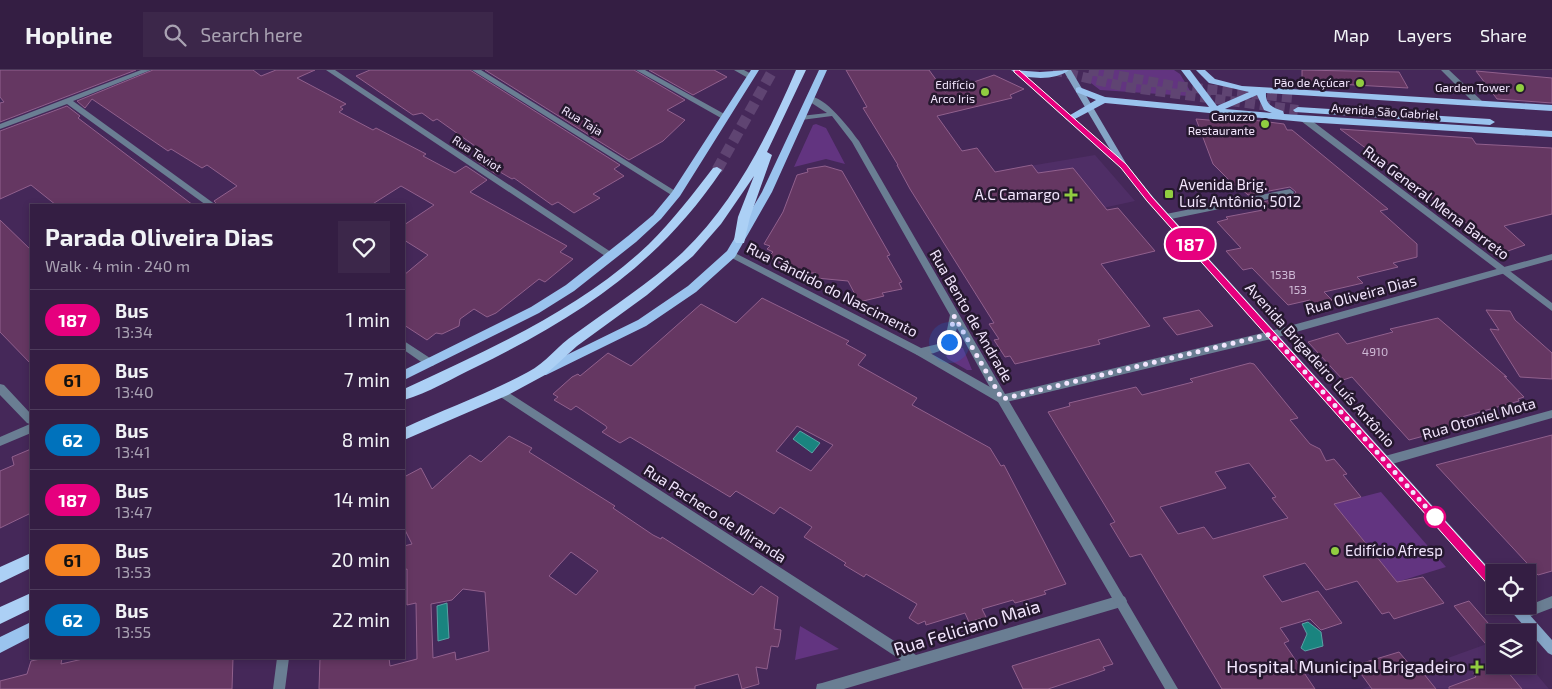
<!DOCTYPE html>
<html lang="en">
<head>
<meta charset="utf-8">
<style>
	body { margin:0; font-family:"Exo 2",sans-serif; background:#3c274a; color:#f1f3f6; height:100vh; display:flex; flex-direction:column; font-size:19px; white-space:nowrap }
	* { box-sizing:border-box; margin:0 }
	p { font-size:16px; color:#a9a2b2 }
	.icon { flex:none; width:28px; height:28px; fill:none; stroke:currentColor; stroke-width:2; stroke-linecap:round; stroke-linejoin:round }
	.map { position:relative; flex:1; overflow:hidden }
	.panel { position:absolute; left:30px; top:134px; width:375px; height:455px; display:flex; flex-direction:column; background:#341e43; border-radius:0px; box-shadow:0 2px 8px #0003,0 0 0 1px #4e3c5c }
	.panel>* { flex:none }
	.badge { padding:0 10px; border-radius:16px; font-size:18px; line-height:32px }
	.tools { position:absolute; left:1486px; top:494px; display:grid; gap:10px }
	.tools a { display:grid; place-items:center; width:50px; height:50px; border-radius:0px; background:#341e43; box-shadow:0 2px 8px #0003,0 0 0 1px #4e3c5c; font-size:25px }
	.you { position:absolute; width:25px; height:25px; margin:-12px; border:4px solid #fff; border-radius:50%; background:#1a73e8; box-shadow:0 0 0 8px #1a73e833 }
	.map>.badge { position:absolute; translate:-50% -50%; box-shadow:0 0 0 2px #fff }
	.round { display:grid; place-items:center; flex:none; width:52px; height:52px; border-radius:0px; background:#3c274a }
	.summary { display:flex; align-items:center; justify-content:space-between; height:85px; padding:0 15px }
	h1 { font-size:24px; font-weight:700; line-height:38px }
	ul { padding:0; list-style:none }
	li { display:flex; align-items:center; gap:15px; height:60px; padding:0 15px; border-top:1px solid #4e3c5c }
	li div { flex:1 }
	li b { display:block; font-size:19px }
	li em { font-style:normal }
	li .badge { min-width:55px; font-weight:700; text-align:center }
	header { display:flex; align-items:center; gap:30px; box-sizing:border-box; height:70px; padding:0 25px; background:#341e43; border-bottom:1px solid #4e3c5c }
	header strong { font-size:24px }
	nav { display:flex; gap:28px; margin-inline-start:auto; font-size:18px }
	.search { width:350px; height:45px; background:#3c274a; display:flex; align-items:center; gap:12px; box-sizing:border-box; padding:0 18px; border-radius:0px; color:#a9a2b2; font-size:19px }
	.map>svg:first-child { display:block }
</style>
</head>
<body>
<header>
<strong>Hopline</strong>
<div class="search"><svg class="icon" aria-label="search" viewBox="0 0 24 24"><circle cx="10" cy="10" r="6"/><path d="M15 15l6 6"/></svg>Search here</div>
<nav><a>Map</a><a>Layers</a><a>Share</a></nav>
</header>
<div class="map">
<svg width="1552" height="619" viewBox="0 0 1552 619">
	<rect width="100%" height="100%" fill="#452859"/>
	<path fill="#4f2e66" d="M 1095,85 L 1135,131 L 1033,153 L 999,101 Z
		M 1495,571 L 1495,595 L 1528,594 L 1549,619 L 1362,619 Z"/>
	<path fill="#623480" d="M 1094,0 L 1174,0 L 1180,4 L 1192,24 L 1189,26 L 1100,20 L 1087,10 L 1088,4 Z
		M 816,54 L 826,58 L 845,94 L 826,89 L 794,97 L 813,55 Z
		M 960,277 L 963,278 L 972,300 L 967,300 L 948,289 L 946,286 Z
		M 1381,422 L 1446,497 L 1397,512 L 1334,434 Z
		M 800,556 L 839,579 L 795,590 Z"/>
	<path fill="#1a847f" stroke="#5ba1a5" d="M 800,361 L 820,373 L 812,383 L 793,369 Z
		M 447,533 L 449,568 L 438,571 L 437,536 Z
		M 1308,552 L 1321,562 L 1323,576 L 1305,581 L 1301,578 L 1307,564 L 1302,554 Z"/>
	<path fill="#653762" stroke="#91608d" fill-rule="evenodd" d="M 0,0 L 136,0 L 0,52 L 0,33 L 4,32 L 0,27 Z
		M 153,0 L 253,0 L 261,6 L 276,0 L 315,0 L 297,8 L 346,34 L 340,37 L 343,39 L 339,42 L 373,60 L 376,58 L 426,84 L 423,86 L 455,103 L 466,96 L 487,110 L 470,122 L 567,176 L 560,182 L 573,189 L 545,212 L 539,209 L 496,243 L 487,247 L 474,239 L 460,249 L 459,256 L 442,264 L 436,263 L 427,270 L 404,255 L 404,205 L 428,185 L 404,170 L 404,155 L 434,135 L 401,116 L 371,135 L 218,135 L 214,131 L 237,116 L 207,95 L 202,98 L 171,79 L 168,81 L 92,29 L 85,38 L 77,31 Z
		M 370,0 L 470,0 L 620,95 L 614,99 L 624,106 L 593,124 L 600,128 L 574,143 L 558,132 L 552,135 L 514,108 L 512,109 L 500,102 L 496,104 L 475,90 L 484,85 L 480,82 L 482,81 L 437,49 L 433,51 L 422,43 L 413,45 L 356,6 Z
		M 485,0 L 634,0 L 685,30 L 667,40 L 685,50 L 663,71 L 629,90 Z
		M 649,0 L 714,0 L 727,7 L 693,25 Z
		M 846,0 L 929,0 L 945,22 L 994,5 L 1024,19 L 1010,25 L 1012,28 L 937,46 L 962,81 L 977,78 L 995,102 L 1032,95 L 1038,103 L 1073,98 L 1107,140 L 1118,138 L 1155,181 L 1101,194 L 1150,256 L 1098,270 L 1100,274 L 1015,294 L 1010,286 L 1005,287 L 994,270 L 999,269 L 989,254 L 994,253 L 910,119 L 897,95 L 898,95 L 863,38 L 867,37 Z
		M 1302,0 L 1399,2 L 1408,18 L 1302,12 Z
		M 1476,1 L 1552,8 L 1552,33 L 1497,29 Z
		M 67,36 L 80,46 L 78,48 L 193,135 L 56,135 L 31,115 L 0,129 L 0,61 Z
		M 1196,49 L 1246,53 L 1245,49 L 1284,54 L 1287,60 L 1292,60 L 1388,139 L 1380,141 L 1417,174 L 1417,187 L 1393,193 L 1398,197 L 1357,207 L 1363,213 L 1324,222 L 1332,230 L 1315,235 L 1310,230 L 1288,235 L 1252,198 L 1243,200 L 1226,181 L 1241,178 L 1217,152 L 1228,149 L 1226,147 L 1263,140 L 1257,133 L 1293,126 L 1296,122 L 1290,117 L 1248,125 L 1237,115 L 1234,115 L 1213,94 Z
		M 1340,59 L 1472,68 L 1476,74 L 1552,78 L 1552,144 L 1504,156 L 1525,175 L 1505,182 Z
		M 825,96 L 842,101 L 890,185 L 887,186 L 902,212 L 899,213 L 902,219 L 882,223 L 884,226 L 859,232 L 848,211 L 816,208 L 816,203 L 804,203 L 768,187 L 773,182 L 767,179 L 770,176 L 764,174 L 783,142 L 797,105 L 808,102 L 807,99 Z
		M 0,150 L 31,180 L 31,294 L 0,262 Z
		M 762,228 L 849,271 L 846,274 L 866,285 L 858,295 L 917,328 L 912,335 L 990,378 L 1001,396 L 1004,395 L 1066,514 L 1044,521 L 1046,524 L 1026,530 L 1015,533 L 1013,530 L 982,539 L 986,547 L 969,552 L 965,543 L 926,555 L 925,551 L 918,554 L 909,548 L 917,534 L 866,504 L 864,507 L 844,495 L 846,493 L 804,467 L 812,457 L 780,437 L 774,444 L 736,421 L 730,427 L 630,367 L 620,373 L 602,362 L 607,358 L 606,356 L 576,336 L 571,340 L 554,330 L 558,327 L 553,324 L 572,307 L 578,304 L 580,306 L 608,283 L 631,296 L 701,234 L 736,253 ZM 797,356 L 833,375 L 811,401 L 776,381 Z
		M 1199,240 L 1213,256 L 1177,265 L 1163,248 Z
		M 1486,240 L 1510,241 L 1515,250 L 1552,283 L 1552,309 L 1520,307 L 1490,259 L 1499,260 Z
		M 1438,248 L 1507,307 L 1504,306 L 1524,327 L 1518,329 L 1519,331 L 1451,350 L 1457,357 L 1409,370 L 1352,307 L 1343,310 L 1308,272 L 1338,263 L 1347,274 L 1393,262 L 1390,259 Z
		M 1250,293 L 1254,294 L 1298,348 L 1290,350 L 1310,374 L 1320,379 L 1326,391 L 1334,389 L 1347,404 L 1343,405 L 1361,427 L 1334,434 L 1397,512 L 1423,507 L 1444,533 L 1394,549 L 1389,542 L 1382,544 L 1357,511 L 1326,520 L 1305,493 L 1263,506 L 1282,532 L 1318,521 L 1342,553 L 1321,560 L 1310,549 L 1280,558 L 1289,571 L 1284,573 L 1315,619 L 1222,619 L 1141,484 L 1130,487 L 1110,454 L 1115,452 L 1048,342 L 1070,336 L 1069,333 L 1136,317 L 1142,325 L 1193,312 L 1190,309 ZM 1249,393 L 1276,427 L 1272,428 L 1288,448 L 1213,469 L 1204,457 L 1178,464 L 1160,437 L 1226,418 L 1215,402 Z
		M 1552,365 L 1552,501 L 1538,505 L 1436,395 Z
		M 509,366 L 532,378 L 529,382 L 615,436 L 613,438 L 653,465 L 661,469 L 662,467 L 753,525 L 761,516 L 778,527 L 774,559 L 781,560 L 780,569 L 778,577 L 771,576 L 767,599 L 756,597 L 759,614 L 742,619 L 738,604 L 695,616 L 695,619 L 319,619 L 320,588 L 389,588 L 390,596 L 417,589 L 416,533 L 407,535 L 407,499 L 404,500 L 404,476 L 412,474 L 404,458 L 404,407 L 421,398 L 432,419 L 470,385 L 481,392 ZM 571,482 L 598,501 L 576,525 L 549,506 ZM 463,519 L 485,522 L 489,581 L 456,590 L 455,582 L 433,588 L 431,534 L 452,530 Z
		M 31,379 L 31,443 L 0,458 L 0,401 L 14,395 L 12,387 Z
		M 1469,531 L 1495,561 L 1495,585 L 1454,536 Z
		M 1099,569 L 1113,594 L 1103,597 L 1105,600 L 1088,606 L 1048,619 L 1023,619 L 1012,596 Z
		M 1399,582 L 1415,601 L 1420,599 L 1436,619 L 1372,619 L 1356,597 L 1356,595 Z
		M 45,588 L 62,588 L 61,594 L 87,588 L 233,588 L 232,619 L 0,619 L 0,611 L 27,604 L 31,591 Z
		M 1496,595 L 1502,595 L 1522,619 L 1449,619 L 1449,617 L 1476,607 L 1473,603 Z"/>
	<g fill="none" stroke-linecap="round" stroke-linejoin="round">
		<path stroke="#5f4472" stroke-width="10" stroke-dasharray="10 5" stroke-linecap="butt" d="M 1053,0 L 1126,17 L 1298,40
			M 1089,0 L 1174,16 L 1294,28"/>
		<path stroke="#5f4472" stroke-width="11" stroke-dasharray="11 5.5" stroke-linecap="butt" d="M 717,100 L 773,0"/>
		<path fill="#6a7e93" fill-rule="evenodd" d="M 1290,119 L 1294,122 L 1293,124 L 1166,150 L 1162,147 L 1166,144 Z"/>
		<path fill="#6a7e93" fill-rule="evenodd" d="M 141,0 L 151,0 L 73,31 L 216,135 L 206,135 L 67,34 L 0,59 L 0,54 Z
			M 326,0 L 335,0 L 614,184 L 615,186 L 614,188 L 608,188 Z
			M 472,0 L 481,0 L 680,124 L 676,127 L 673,126 Z
			M 636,0 L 645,0 L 728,46 L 727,48 L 721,48 Z
			M 734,0 L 744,0 L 755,6 L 748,8 Z
			M 1441,0 L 1449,0 L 1482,31 L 1482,35 L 1476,35 Z
			M 807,26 C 825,25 849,58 859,71 L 1005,324 L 1271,261 L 1552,184 L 1552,190 L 1271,269 L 1002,333 L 998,332 L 957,258 L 952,275 C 943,280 928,287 917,285 L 915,282 L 917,279 L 938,274 L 945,270 L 950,245 L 852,72 L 832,46 L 801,50 L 797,48 L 801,46 L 827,43 L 807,30 Z
			M 404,271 L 433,290 L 435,293 L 433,296 L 427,296 L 404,280 Z
			M 0,314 L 4,315 L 31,344 L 31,363 L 0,376 L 0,367 L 30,354 L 27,353 L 0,325 Z
			M 500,317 L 916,585 L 1121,525 L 1125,527 L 1127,531 L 1125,535 L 1121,537 L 844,619 L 816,619 L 817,614 L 822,613 L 901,590 L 496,324 L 495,321 L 496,318 Z
			M 1552,340 L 1552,348 L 1385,396 L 1381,394 L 1380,391 L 1381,388 L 1385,386 Z
			M 1552,526 L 1552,538 L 1521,550 L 1517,548 L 1515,544 L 1517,540 Z
			M 277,588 L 289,588 L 285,619 L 273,619 Z"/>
		<path fill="#6a7e93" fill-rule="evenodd" d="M 1301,47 L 1307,47 L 1552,233 L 1552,241 L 1301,51 Z
			M 731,181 L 923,279 L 1006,326 L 1178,619 L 1165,619 L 998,332 L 917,285 L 728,186 L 727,184 L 728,182 Z"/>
		<path fill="#85a5c6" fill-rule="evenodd" d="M 1013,0 L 1019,0 L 1111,81 L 1063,0 L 1071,0 L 1127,95 L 1153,127 L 1495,505 L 1495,520 L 1491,518 L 1147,131 L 1118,92 L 1114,92 L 1014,2 Z
			M 1507,535 L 1521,535 L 1552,570 L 1552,585 L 1548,583 L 1509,539 Z"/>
		<path fill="#9ac3ee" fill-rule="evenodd" d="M 751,0 L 759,0 L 680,126 L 661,149 L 636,172 L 574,221 L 539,243 L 404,310 L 404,300 L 531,237 L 566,215 L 628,166 L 653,145 L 672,122 Z
			M 819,0 L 827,0 L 772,122 L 735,187 L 696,222 L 646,256 L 546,305 L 538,305 L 536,302 L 538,299 L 638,250 L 688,216 L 727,181 L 762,122 Z
			M 1011,0 L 1040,2 L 1069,0 C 1056,11 1024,10 1011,0 Z
			M 1181,0 L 1190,0 L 1217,36 L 1249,22 L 1209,13 L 1196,0 L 1205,0 L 1215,9 L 1242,16 L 1552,35 L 1552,41 L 1266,23 C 1265,35 1274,38 1283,41 L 1284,44 L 1552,61 L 1552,67 L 1304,52 L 1105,33 L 1073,50 L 1067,50 L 1065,48 L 1096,30 L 1076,22 L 1076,18 L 1079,17 L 1105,27 L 1209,37 ZM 1257,25 L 1264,40 L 1272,43 L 1225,39 Z
			M 1298,37 L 1490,49 L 1495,52 L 1490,55 L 1295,42 L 1293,40 Z
			M 31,552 L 31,567 L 0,583 L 0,567 Z"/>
		<path fill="#acd0f5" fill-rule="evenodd" d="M 796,0 L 806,0 L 767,82 L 772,85 L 750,147 L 744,173 L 736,173 L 734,170 L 738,147 L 754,106 L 721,154 L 693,186 L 647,225 L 577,276 L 545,305 L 508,325 L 404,370 L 404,358 C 445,339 488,324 528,302 C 546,293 558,275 575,264 C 612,237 650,213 683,182 C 735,132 768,65 796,0 Z
			M 717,97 L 722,100 C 658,195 578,247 476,297 C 453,308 428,323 404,330 L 404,319 C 489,279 580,240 649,174 C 673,150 693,124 713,98 Z
			M 31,483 L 31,498 L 0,513 L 0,497 Z
			M 31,523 L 31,539 L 0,554 L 0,537 Z"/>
	</g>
	<path fill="#e6007e" stroke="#fff" d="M 1014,0 L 1019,0 L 1126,94 L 1152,127 L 1499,511 L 1499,518 L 1491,518 L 1147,131 L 1121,98 L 1014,2 Z"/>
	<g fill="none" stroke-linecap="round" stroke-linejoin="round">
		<path stroke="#f2e5fd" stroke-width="5" stroke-dasharray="0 9" d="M 949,272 L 954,246 L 1002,329 L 1271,264 L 1435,447"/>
	</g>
	<g fill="#91cd40" stroke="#25182e" stroke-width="2">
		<circle cx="1360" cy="13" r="5"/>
		<circle cx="1520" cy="18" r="5"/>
		<circle cx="985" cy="22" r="5"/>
		<circle cx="1265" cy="54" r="5"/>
		<rect x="1164" y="119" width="10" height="10" rx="2.5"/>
		<path d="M1068.5 117.5h5v5h5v5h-5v5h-5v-5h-5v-5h5z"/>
		<circle cx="1335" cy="481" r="5"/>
		<path d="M1474.5 589.5h5v5h5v5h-5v5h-5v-5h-5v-5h5z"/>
	</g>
	<circle fill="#fff" stroke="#e6007e" stroke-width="2.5" cx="1435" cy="447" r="10"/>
	<g text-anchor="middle" stroke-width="5" stroke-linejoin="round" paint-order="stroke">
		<g font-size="12" fill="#f2e5fd" stroke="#25182e" text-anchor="end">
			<text x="1350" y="17">Pão de Açúcar</text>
			<text x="975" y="19">Edifício<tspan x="975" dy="14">Arco Iris</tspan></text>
			<text x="1510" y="22">Garden Tower</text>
			<text x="1255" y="51">Caruzzo<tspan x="1255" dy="14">Restaurante</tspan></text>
		</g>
		<g font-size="12" fill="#f2e5fd" stroke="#25182e">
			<text transform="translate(1385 42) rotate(4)" y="4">Avenida São Gabriel</text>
			<text transform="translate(582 51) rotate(31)" y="4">Rua Taja</text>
			<text transform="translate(477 84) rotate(33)" y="4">Rua Teviot</text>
		</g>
		<g font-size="12" fill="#cfbad6">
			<text x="1283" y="209">153B</text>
			<text x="1298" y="224">153</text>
			<text x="1375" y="286">4910</text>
		</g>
		<g font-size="15" fill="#f2e5fd" stroke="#25182e" text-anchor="start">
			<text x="1179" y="120">Avenida Brig.<tspan x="1179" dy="17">Luís Antônio, 5012</tspan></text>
			<text x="1060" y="130" text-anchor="end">A.C Camargo</text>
			<text x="1345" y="486">Edifício Afresp</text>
		</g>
		<g font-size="15" fill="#f2e5fd" stroke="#25182e">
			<text transform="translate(1436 133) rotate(37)" y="5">Rua General Mena Barreto</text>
			<text transform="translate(832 220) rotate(27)" y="5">Rua Cândido do Nascimento</text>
			<text transform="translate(1361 225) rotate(-15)" y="5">Rua Oliveira Dias</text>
			<text transform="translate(971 246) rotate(60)" y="5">Rua Bento de Andrade</text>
			<text transform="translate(1320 295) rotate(48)" y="5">Avenida Brigadeiro Luís Antônio</text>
			<text transform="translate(1479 349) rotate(-16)" y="5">Rua Otoniel Mota</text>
			<text transform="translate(715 444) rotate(33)" y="5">Rua Pacheco de Miranda</text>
		</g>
		<g font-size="18" fill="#f2e5fd" stroke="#25182e">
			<text transform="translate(967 558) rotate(-17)" y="6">Rua Feliciano Maia</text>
		</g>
		<g font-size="18" fill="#f2e5fd" stroke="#25182e" text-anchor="end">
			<text x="1466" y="603">Hospital Municipal Brigadeiro</text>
		</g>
	</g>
</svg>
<div class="tools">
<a><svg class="icon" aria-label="locate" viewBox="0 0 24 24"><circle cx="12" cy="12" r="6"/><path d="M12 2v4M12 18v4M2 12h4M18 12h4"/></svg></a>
<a><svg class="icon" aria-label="layers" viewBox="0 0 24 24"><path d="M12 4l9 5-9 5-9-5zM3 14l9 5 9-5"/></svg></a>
</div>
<div class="you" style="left:949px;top:272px"></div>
<b class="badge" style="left:1190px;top:174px;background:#e6007e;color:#fff">187</b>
<section class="panel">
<div class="summary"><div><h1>Parada Oliveira Dias</h1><p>Walk · 4 min · 240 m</p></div><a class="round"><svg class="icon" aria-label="heart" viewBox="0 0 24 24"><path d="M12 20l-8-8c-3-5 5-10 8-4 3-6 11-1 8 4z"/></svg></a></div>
<ul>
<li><span class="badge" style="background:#e6007e;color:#fff">187</span><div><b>Bus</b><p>13:34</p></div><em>1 min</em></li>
<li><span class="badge" style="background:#f58220;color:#111">61</span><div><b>Bus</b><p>13:40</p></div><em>7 min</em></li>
<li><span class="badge" style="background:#0072bc;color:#fff">62</span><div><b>Bus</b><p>13:41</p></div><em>8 min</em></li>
<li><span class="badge" style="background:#e6007e;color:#fff">187</span><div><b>Bus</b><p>13:47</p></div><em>14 min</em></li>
<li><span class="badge" style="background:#f58220;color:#111">61</span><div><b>Bus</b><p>13:53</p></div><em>20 min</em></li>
<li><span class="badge" style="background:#0072bc;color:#fff">62</span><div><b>Bus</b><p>13:55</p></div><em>22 min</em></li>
</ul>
</section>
</div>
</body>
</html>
